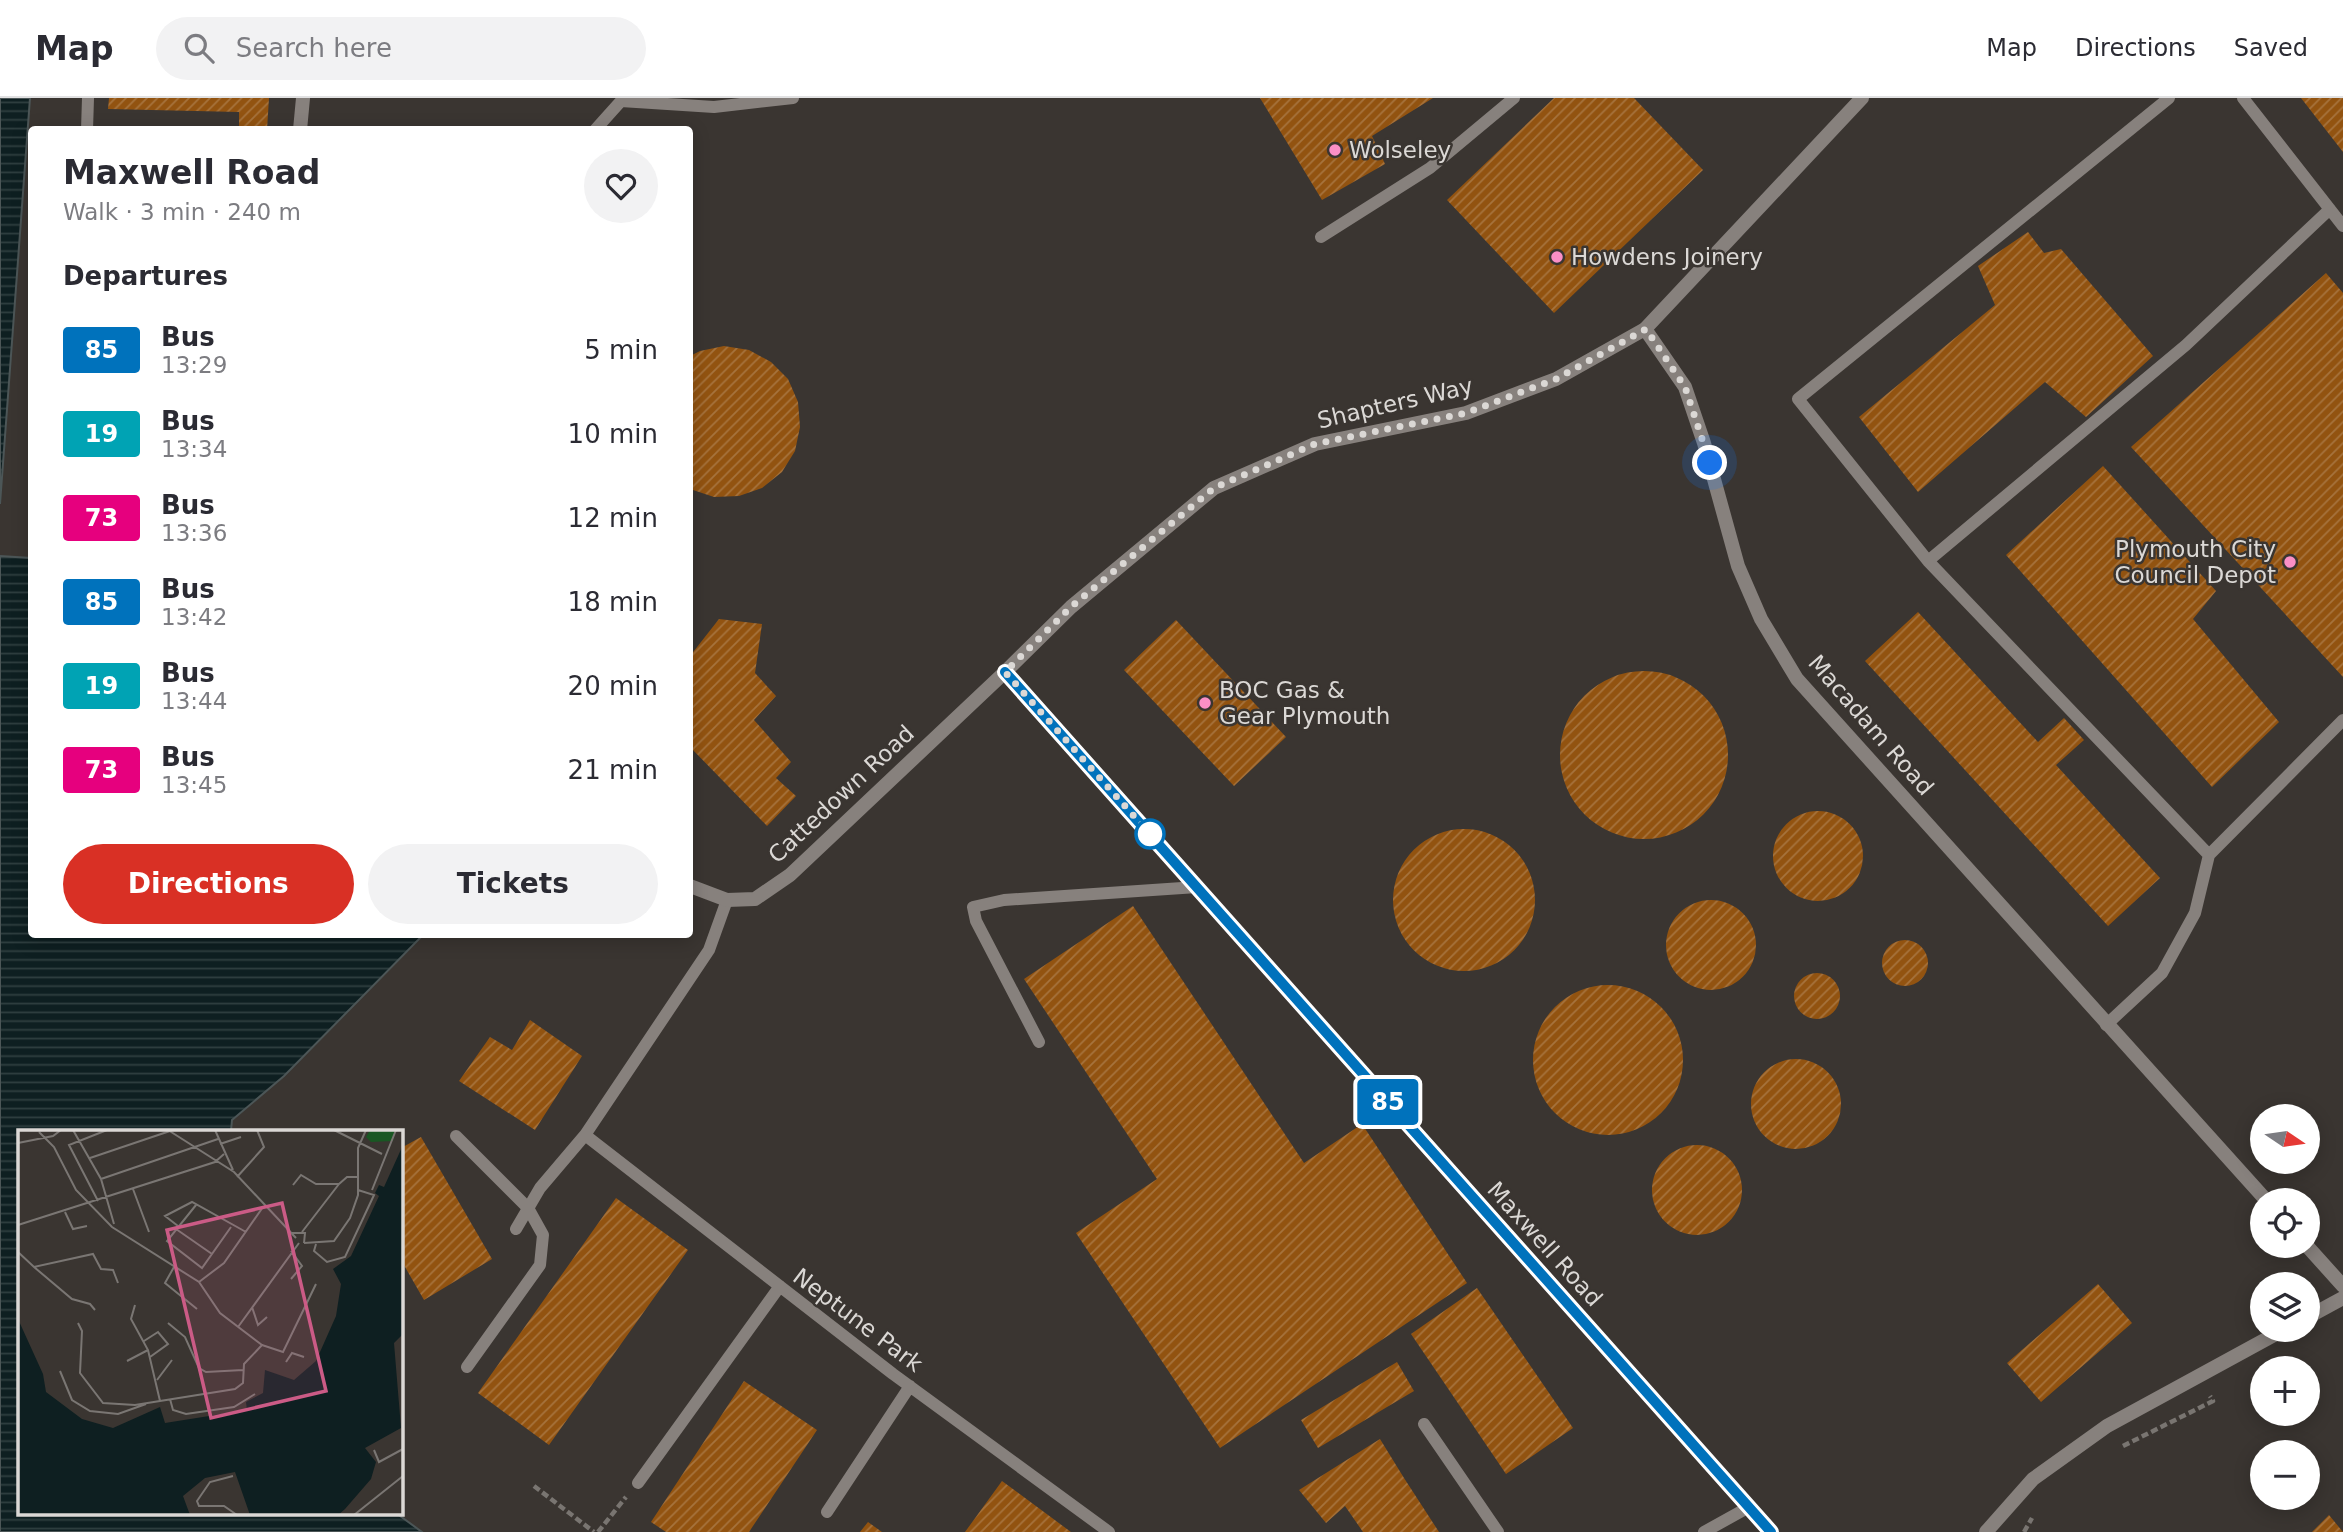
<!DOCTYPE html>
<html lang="en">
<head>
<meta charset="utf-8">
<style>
	body { margin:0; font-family:"DejaVu Sans",sans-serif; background:#f2f2f3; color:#2b2b33; height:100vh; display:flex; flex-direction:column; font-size:26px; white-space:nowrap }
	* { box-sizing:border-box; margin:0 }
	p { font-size:23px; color:#7c7c81 }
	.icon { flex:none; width:38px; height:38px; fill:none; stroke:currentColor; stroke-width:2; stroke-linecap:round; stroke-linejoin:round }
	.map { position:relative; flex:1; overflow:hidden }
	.side { position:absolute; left:28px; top:28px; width:665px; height:812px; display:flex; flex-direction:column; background:#fff; border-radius:7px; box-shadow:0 4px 18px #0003 }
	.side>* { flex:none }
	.badge { padding:0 14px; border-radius:5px; font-size:24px; line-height:46px }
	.needle { width:46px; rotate:103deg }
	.tools { position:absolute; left:2250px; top:1006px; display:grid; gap:14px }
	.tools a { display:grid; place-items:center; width:70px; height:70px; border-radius:50%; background:#fff; box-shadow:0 4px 18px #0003; font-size:35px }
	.you { position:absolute; width:35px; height:35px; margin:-18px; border:5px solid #fff; border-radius:50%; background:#1a73e8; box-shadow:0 0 0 10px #1a73e833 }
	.map>.badge { position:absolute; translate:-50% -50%; box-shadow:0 0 0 4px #fff }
	h2 { padding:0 35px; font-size:26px; line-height:63px }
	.round { display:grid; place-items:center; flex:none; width:74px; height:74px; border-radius:37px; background:#f2f2f3 }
	.head { display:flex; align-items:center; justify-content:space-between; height:119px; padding:0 35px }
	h1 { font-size:33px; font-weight:800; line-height:52px }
	.primary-button { display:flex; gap:14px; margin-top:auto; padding:14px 35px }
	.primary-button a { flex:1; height:80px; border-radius:42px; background:#d93025; color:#fff; font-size:28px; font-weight:800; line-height:80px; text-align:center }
	.primary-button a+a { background:#f2f2f3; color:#2b2b33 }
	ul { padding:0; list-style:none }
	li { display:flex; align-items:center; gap:21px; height:84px; padding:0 35px }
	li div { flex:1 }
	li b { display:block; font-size:26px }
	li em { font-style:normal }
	li .badge { min-width:77px; font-weight:700; text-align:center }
	header { display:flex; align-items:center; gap:42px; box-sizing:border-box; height:98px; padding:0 35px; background:#fff; border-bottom:2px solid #e1e1e2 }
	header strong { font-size:33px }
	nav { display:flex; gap:38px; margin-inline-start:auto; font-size:24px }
	.search { width:490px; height:63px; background:#f2f2f3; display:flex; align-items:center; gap:18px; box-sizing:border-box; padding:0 24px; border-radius:38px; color:#7c7c81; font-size:26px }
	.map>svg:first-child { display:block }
</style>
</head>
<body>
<header>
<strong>Map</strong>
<div class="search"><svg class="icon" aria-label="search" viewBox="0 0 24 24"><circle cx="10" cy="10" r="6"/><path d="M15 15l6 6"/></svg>Search here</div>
<nav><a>Map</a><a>Directions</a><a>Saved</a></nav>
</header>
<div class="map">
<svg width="2343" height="1434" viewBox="0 0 2343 1434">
	<defs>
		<pattern id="water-rules" width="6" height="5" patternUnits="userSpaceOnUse" patternTransform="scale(1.75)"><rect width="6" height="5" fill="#0e1f21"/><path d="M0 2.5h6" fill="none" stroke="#303f40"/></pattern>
		<pattern id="building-hatch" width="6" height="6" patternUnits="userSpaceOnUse" patternTransform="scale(1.75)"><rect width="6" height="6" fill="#925310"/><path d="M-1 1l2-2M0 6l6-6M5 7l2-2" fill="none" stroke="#a6733d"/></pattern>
	</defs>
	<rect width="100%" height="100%" fill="#3a3531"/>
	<path fill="url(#water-rules)" stroke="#4c5657" stroke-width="2" d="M 0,0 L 30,0 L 0,406 Z
		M 0,458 L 31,460 L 32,836 L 423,837 L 284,978 L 232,1022 L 231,1033 L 19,1033 L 19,1415 L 396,1415 L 422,1434 L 0,1434 Z"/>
	<path fill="url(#building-hatch)" d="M 109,0 L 269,0 L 267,32 L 239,32 L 239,14 L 108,11 Z
		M 1260,0 L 1433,0 L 1372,38 L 1385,66 L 1322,102 Z
		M 1554,0 L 1634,0 L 1703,72 L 1554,215 L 1447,102 Z
		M 2301,0 L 2343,0 L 2343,54 Z
		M 2028,134 L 2044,155 L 2061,151 L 2153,258 L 2086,319 L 2045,284 L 1918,394 L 1859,319 L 1995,207 L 1978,168 Z
		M 2326,175 L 2343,195 L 2343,579 L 2131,349 Z
		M 724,248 L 749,252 L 771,264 L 788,281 L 798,304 L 800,329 L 795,353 L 782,374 L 762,390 L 739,398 L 714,399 L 690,391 L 690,258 L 700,253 Z
		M 2103,368 L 2216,493 L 2193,521 L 2279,624 L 2212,689 L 2006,457 Z
		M 1918,514 L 2038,644 L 2064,620 L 2084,642 L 2056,667 L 2160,780 L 2108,828 L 1865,563 Z
		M 719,521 L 762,526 L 755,575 L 776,598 L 754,622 L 791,664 L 776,680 L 796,698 L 767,728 L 690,649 L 690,558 Z
		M 1176,522 L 1286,639 L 1234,688 L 1124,572 Z
		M1560 657a84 84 0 1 1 168 0a84 84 0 1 1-168 0Z
		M1773 758a45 45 0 1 1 90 0a45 45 0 1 1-90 0Z
		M1393 802a71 71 0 1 1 142 0a71 71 0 1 1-142 0Z
		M1666 847a45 45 0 1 1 90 0a45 45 0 1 1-90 0Z
		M 1133,808 L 1304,1065 L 1362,1026 L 1467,1185 L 1220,1350 L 1076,1135 L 1157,1081 L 1024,881 Z
		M1882 865a23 23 0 1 1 46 0a23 23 0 1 1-46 0Z
		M1794 898a23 23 0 1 1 46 0a23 23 0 1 1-46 0Z
		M1533 962a75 75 0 1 1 150 0a75 75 0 1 1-150 0Z
		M 530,922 L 582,958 L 535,1032 L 459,983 L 490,939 L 512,952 Z
		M1751 1006a45 45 0 1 1 90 0a45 45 0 1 1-90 0Z
		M 421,1039 L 492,1161 L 424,1202 L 401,1162 L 401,1050 Z
		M1652 1092a45 45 0 1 1 90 0a45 45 0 1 1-90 0Z
		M 616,1100 L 688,1152 L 549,1347 L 478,1295 Z
		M 2098,1186 L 2132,1225 L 2041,1304 L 2007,1265 Z
		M 1477,1190 L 1573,1330 L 1506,1376 L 1411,1236 Z
		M 1397,1264 L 1414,1293 L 1318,1350 L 1301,1322 Z
		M 744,1283 L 817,1332 L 749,1434 L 666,1434 L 651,1424 Z
		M 1380,1341 L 1404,1380 L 1439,1434 L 1363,1434 L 1345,1408 L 1326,1425 L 1299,1392 Z
		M 1002,1383 L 1071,1434 L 965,1434 Z
		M 2329,1417 L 2343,1434 L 2312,1434 Z
		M 868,1424 L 882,1434 L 860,1434 Z"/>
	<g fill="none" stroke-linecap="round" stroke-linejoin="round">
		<path stroke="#797571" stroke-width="4.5" stroke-dasharray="7 3.5" stroke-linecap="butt" d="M 2123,1348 L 2213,1303 L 2210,1298
			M 534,1388 L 594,1434
			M 598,1434 L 626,1399
			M 2024,1434 L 2032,1420"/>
		<path stroke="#87817d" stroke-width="12" d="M 2169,0 L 1798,301 L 1928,463 L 2209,757
			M 2243,0 L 2343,128
			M 87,32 L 88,0
			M 595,32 L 621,3 L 714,9 L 793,0
			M 1321,139 L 1430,70 L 1514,0
			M 1928,463 L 2186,247 L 2330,111
			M 727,802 L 709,852 L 585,1037 L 893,1276 L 1109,1434
			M 2106,927 L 2162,875 L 2195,815 L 2209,757 L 2343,622
			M 1039,944 L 976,823 L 973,809 L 1004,802 L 1197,789
			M 456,1038 L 528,1110 L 543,1137 L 540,1167 L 467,1269
			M 516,1131 L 540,1090 L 585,1037
			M 1424,1326 L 1498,1434
			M 638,1385 L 780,1188
			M 827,1414 L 910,1288
			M 1704,1434 L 1749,1409"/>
		<path stroke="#87817d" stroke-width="14" d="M 300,32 L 303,0
			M 1645,231 L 1685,289 L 1704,345 L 1738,468 L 1761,521 L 1797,581 L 2266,1102
			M 690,788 L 727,802 L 755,801 L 790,777 L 1005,574
			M 2307,1148 L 2343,1188"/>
		<path stroke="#87817d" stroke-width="14" d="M 2308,1219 L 2343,1200
			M 1771,1434 L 1005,574 L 1071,509 L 1214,390 L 1315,346 L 1466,315 L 1556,281 L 1645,231 L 1862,0
			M 1986,1434 L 2033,1381 L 2107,1328 L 2283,1232"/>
	</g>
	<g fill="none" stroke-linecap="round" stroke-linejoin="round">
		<defs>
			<path id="line" d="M 1005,574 L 1771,1434"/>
		</defs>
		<use href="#line" stroke="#fff" stroke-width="16"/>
		<use href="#line" stroke="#0072bc" stroke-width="10"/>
		<path stroke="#dbd8d5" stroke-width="7" stroke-dasharray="0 12.6" d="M 1150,736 L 1005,574 L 1071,509 L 1214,390 L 1315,346 L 1466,315 L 1556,281 L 1646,231 L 1685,289 L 1710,365"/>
	</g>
	<g fill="#fa8fc6" stroke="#3a3531" stroke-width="2.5">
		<circle cx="1335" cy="52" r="7"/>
		<circle cx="1557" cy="159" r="7"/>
		<circle cx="2290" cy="464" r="7"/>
		<circle cx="1205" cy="605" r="7"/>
	</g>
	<circle fill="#fff" stroke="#0072bc" stroke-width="3.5" cx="1150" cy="736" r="14"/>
	<g text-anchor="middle" stroke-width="5" stroke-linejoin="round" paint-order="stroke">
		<g font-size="23" fill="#dbd8d5" stroke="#3a3531" text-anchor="start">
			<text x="1349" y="60">Wolseley</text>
			<text x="1571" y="167">Howdens Joinery</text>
			<text x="2276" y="459" text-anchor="end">Plymouth City<tspan x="2276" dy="26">Council Depot</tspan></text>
			<text x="1219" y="600">BOC Gas &amp;<tspan x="1219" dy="26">Gear Plymouth</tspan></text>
		</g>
		<g font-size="23" fill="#dbd8d5" stroke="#3a3531">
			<text transform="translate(1395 305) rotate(-13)" y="8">Shapters Way</text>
			<text transform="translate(1871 627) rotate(49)" y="8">Macadam Road</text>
			<text transform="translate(841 696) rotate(-43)" y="8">Cattedown Road</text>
			<text transform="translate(1545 1146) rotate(48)" y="8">Maxwell Road</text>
			<text transform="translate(858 1222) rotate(37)" y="8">Neptune Park</text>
		</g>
	</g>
	<g transform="translate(18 1032)">
		<rect width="385" height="385" fill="#3a3531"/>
		<path d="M 352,0 L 377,0 L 375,11 L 353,12 L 348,7 Z" fill="#195723"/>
		<path d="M 385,15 L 385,204 L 376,213 L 383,298 L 347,318 L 358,332 L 353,349 L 327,379 L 320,385 L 232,385 L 217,342 L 187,348 L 165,366 L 172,385 L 0,385 L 0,189 L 25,244 L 28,262 L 64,289 L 95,298 L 142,277 L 147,293 L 229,280 L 228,272 L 245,263 L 247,240 L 276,250 L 298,231 L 318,186 L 323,154 L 315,139 L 333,126 L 361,66 L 357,63 L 361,55 L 366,57 Z" fill="#0e1f21"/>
		<path fill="none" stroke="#7a7673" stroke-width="2" d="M 55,0 L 83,49 L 96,94M 150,0 L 216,42 L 278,108M 197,0 L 215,40M 316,0 L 364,24M 21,2 L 36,17 L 58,60 L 94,97 L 181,152 L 202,183 L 244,215M 0,13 L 35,6 L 43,0M 202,14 L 223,7M 72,28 L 152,1M 219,47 L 246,17 L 239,0M 83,49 L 200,9M 275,55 L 283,45 L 298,54 L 321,54 L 329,47 L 339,47M 115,59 L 131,102M 354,60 L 378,0M 80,71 L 51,15 L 89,0M 178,75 L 149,111 L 184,138 L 213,97M 47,82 L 55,99 L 69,96M 0,95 L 197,32 L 206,24M 160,96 L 147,86 L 174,72 L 228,102M 158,99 L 194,124M 284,102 L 321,54M 274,103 L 287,103 L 286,113M 286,113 L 316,111 L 332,88 L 340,65 L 340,18 L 348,0M 298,114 L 296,121 L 309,132 L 327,127 L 356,65 L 340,60M 0,122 L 16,137 L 75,124 L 83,139 L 95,140 L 100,153M 16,137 L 54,169 L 72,174 L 77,180M 156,137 L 147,153 L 179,179M 273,149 L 284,136 L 273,121M 181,152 L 206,133 L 245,77M 117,175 L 113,189 L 130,220 L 142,271M 234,177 L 240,195 L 249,187M 60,193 L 64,201 L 62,243 L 85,273 L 117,275 L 217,259 L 225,253 L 226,234 L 244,215M 150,193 L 167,207 L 181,238 L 188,242 L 225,240M 220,197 L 281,113M 126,211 L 140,202 L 150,214 L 132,227M 244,215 L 265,222 L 298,154M 109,231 L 130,220M 268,232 L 274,223 L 286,227M 42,241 L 54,270 L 72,281 L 100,284 L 128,274M 139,250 L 154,230M 152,269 L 155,280 L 168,284 L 216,277 L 237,264M 356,320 L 361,332 L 385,319M 215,346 L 192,352 L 179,371 L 181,376 L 206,376 L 219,385M 336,385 L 385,346"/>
		<path fill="#cb5b86" fill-opacity="0.15" stroke="#cb5b86" stroke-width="3.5" d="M 264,73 L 308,261 L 193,288 L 149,100 Z"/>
		<rect width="385" height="385" fill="none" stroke="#dbd8d5" stroke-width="3.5"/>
	</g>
</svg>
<div class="tools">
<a><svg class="needle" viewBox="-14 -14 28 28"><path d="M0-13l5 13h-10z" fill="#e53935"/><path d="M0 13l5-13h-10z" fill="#7c7c81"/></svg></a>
<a><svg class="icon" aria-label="locate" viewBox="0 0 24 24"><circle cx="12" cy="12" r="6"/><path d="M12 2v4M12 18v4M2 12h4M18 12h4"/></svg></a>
<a><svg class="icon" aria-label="layers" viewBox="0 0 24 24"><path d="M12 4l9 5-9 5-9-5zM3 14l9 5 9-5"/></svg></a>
<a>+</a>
<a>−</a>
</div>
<div class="you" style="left:1710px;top:365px"></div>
<b class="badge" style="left:1388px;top:1004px;background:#0072bc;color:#fff">85</b>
<section class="side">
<div class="head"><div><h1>Maxwell Road</h1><p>Walk · 3 min · 240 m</p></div><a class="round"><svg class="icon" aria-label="heart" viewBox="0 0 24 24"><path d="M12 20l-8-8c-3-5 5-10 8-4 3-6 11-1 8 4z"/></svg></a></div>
<h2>Departures</h2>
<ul>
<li><span class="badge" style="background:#0072bc;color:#fff">85</span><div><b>Bus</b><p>13:29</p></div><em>5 min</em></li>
<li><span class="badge" style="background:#00a3b4;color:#fff">19</span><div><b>Bus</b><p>13:34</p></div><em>10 min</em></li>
<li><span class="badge" style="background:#e6007e;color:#fff">73</span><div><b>Bus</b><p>13:36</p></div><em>12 min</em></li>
<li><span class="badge" style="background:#0072bc;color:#fff">85</span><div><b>Bus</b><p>13:42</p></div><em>18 min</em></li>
<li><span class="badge" style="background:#00a3b4;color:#fff">19</span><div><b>Bus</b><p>13:44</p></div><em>20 min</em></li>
<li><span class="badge" style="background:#e6007e;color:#fff">73</span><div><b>Bus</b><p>13:45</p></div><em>21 min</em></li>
</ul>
<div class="primary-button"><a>Directions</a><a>Tickets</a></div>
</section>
</div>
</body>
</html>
